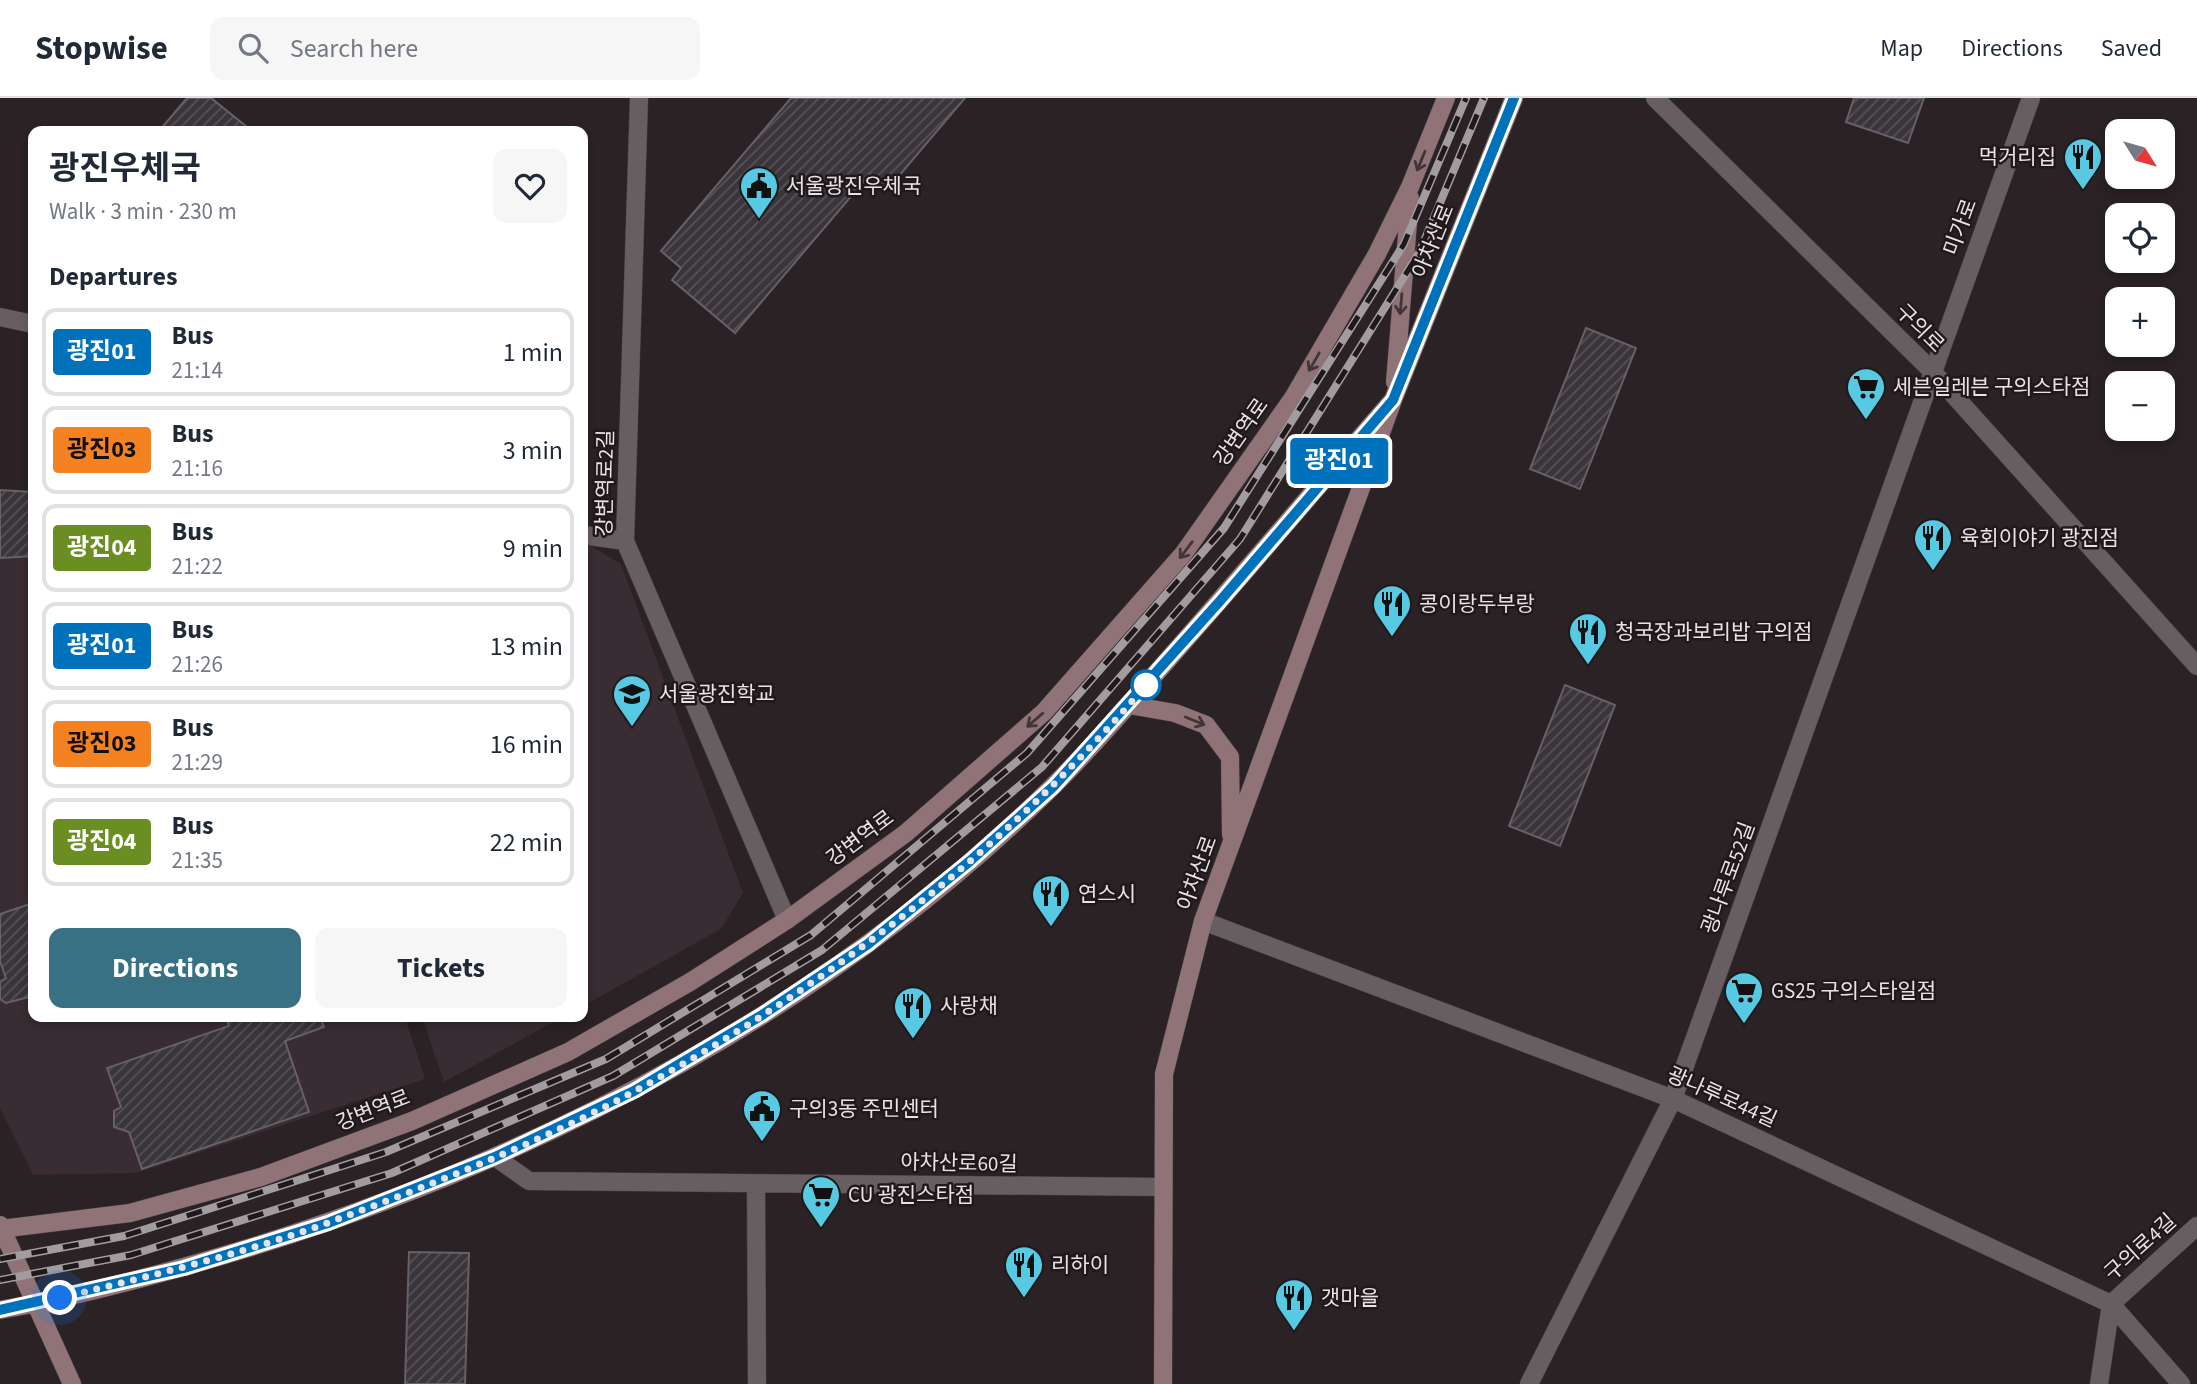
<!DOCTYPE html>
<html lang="en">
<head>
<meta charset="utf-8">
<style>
	body { margin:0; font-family:"Source Sans 3","Noto Sans KR",sans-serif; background:#f6f6f7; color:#1f2937; height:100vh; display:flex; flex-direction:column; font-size:26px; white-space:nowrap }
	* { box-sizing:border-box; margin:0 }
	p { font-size:23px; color:#747a83 }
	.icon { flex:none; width:38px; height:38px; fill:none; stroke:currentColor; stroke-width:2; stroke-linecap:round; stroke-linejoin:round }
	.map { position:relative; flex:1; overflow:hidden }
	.panel { position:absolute; left:28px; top:28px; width:560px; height:896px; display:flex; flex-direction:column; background:#fff; border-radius:14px; box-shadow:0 4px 10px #0003 }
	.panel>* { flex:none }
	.badge { padding:0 14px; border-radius:5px; font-size:24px; line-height:46px }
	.needle { width:46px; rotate:127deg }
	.fabs { position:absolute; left:2105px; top:21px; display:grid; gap:14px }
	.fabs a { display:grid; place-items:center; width:70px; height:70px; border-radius:14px; background:#fff; box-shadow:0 4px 10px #0003; font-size:35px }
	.you { position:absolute; width:35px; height:35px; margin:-18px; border:5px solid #fff; border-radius:50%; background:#1a73e8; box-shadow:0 0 0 10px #1a73e833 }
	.map>.badge { position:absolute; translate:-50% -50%; box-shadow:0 0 0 4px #fff }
	h2 { padding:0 21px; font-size:26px; line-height:63px }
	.round { display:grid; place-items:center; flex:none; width:74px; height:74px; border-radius:14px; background:#f6f6f7 }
	.summary { display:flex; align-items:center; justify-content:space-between; height:119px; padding:0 21px }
	h1 { font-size:33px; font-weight:700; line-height:52px }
	.action { display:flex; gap:14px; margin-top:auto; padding:14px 21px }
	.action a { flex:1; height:80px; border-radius:14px; background:#387184; color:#fff; font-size:28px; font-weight:700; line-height:80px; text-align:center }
	.action a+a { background:#f6f6f7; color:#1f2937 }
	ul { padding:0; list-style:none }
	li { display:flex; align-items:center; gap:21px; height:88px; margin:0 14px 10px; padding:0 7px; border:4px solid #e0e1e3; border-radius:14px }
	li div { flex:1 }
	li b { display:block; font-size:26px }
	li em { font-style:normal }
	li .badge { min-width:77px; font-weight:700; text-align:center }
	header { display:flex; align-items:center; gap:42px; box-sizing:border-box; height:98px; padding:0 35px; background:#fff; border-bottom:2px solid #e0e1e3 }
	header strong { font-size:33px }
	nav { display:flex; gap:38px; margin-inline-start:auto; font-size:24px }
	.search { width:490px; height:63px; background:#f6f6f7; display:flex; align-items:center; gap:18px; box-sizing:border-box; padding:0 24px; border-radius:14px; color:#747a83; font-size:26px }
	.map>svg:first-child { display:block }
</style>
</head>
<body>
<header>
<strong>Stopwise</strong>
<div class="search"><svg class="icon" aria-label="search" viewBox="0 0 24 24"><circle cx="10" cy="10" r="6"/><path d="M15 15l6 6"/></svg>Search here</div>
<nav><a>Map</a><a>Directions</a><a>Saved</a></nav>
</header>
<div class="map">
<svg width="2197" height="1286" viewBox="0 0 2197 1286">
	<defs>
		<pattern id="building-hatch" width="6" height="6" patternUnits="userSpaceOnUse" patternTransform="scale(1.75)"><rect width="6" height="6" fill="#3a353b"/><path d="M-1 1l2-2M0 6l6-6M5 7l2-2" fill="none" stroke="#565257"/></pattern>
	</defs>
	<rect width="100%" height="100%" fill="#2a2225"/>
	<path fill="#392c32" d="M 591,448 L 621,466 L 743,795 L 721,831 L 583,908 L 583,449 Z
		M 0,452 L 33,455 L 33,919 L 405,919 L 425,981 L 136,1075 L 33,1077 L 0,1010 Z
		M 422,919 L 563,919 L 444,984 Z"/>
	<path fill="url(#building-hatch)" stroke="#666067" stroke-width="2" d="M 187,0 L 211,0 L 252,33 L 159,33 Z
		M 791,0 L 965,0 L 887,92 L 870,76 L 735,235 L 672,182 L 681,170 L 661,153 Z
		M 1854,0 L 1924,0 L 1908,45 L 1846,24 Z
		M 1586,230 L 1636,250 L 1580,391 L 1530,371 Z
		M 0,392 L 33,394 L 33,458 L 0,460 Z
		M 1565,587 L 1615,607 L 1560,748 L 1509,728 Z
		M 33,805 L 33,898 L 6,905 L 0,901 L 0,884 L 6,880 L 0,863 L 0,816 Z
		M 226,919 L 320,919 L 324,929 L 285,943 L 309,1014 L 142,1071 L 129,1034 L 114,1029 L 114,1013 L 121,1009 L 107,970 L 229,928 Z
		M 409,1154 L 469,1155 L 465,1286 L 405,1286 Z"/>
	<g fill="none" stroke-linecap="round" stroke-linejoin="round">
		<defs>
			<path id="minor" d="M 639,0 L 625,443 L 787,822
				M 0,219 L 33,226
				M 583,437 L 625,443
				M 1203,823 L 1673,1001 L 2111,1206 L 2181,1286
				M 495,1059 L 529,1083 L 1162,1089
				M 756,1086 L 757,1286
				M 1529,1286 L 1673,1001 L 2031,0
				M 2099,1286 L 2111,1206 L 2197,1128"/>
			<path id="tertiary" d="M 1655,0 L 1933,274 L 2197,568"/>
			<path id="secondary" d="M 1395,284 L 1410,100
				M 1129,607 L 1175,615 L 1206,627 L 1230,659 L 1231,737
				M 0,1127 L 72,1286
				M 0,1131 L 130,1115 L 261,1079 L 412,1023 L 568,954 L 690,884 L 787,822 L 906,735 L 1044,614 L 1184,455 L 1293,300 L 1377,156 L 1410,89 L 1446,0
				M 0,1212 C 87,1197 173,1173 258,1147 C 551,1055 833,906 1053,688 C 1090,652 1123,613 1157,574 C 1237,484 1314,392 1393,302
				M 1163,1286 L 1164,976 L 1203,823 L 1393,302 L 1514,0"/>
		</defs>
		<use href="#minor" stroke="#453f42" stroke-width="19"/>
		<use href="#tertiary" stroke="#453f42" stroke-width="19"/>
		<use href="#secondary" stroke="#453f42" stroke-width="19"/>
		<use href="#minor" stroke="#675e62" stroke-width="18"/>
		<use href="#tertiary" stroke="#675e62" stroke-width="18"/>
		<use href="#secondary" stroke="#907377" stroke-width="18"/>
		<defs>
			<path id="rail" d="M 0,1161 L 124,1138 L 386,1054 L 606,961 L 811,837 L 1027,655 L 1224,430 L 1404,146 L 1466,0
				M 0,1182 L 131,1157 L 392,1075 L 613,978 L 822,852 L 1042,669 L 1240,441 L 1419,155 L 1484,0"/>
		</defs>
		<use href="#rail" stroke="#a29c9f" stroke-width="8"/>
		<use href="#rail" stroke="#20191c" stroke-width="5" stroke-dasharray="16" stroke-linecap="butt"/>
	</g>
	<defs><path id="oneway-shaft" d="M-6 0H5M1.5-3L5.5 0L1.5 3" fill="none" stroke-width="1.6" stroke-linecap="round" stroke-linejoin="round" transform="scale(1.75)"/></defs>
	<g stroke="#423437">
		<use href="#oneway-shaft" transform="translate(1421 63) rotate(112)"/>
		<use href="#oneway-shaft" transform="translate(1401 206) rotate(95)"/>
		<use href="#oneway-shaft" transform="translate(1314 264) rotate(120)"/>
		<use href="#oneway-shaft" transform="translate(1186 452) rotate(127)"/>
		<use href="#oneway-shaft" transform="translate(1035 622) rotate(139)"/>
		<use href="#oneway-shaft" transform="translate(1195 623) rotate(22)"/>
	</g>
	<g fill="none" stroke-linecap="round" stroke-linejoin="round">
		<defs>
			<path id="line" d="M 0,1212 L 184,1170 L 328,1125 L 495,1059 L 634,993 L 762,917 L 868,846 L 970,763 L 1054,688 L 1220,503 L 1393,302 L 1514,0"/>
		</defs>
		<use href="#line" stroke="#fff" stroke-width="16"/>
		<use href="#line" stroke="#0072bc" stroke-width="10"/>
		<path stroke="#e7e2e4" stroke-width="7" stroke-dasharray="0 12.6" d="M 60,1200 C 150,1178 242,1156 330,1124 C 433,1086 539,1045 635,993 C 826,889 1008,750 1146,587"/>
	</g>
	<defs>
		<symbol id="restaurant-pin" viewBox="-11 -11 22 30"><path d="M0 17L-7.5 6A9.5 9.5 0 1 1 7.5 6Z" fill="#57c9e3" stroke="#20191c"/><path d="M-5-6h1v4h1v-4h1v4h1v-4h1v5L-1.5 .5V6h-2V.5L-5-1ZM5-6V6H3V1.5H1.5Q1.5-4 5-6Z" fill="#111"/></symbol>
		<symbol id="civic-pin" viewBox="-11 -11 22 30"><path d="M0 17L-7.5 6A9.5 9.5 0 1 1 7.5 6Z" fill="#57c9e3" stroke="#20191c"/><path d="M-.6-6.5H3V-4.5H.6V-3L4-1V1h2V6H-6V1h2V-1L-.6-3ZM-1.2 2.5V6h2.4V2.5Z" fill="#111"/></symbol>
		<symbol id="supermarket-pin" viewBox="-11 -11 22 30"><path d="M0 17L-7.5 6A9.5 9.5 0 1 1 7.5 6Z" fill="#57c9e3" stroke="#20191c"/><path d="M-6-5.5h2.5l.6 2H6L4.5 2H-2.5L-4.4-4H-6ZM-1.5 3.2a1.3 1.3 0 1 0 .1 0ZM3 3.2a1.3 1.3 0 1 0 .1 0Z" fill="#111"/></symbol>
		<symbol id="school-pin" viewBox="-11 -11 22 30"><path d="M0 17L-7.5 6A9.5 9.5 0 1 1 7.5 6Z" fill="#57c9e3" stroke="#20191c"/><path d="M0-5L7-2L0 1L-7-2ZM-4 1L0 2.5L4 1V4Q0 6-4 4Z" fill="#111"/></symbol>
	</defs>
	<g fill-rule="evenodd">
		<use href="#restaurant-pin" x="2061" y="37" width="44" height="60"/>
		<use href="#civic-pin" x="737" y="66" width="44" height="60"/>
		<use href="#supermarket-pin" x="1844" y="267" width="44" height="60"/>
		<use href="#restaurant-pin" x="1911" y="418" width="44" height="60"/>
		<use href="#restaurant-pin" x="1370" y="484" width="44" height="60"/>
		<use href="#restaurant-pin" x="1566" y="512" width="44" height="60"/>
		<use href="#school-pin" x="610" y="574" width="44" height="60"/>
		<use href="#restaurant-pin" x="1029" y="774" width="44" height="60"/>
		<use href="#supermarket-pin" x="1722" y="871" width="44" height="60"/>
		<use href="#restaurant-pin" x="891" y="886" width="44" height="60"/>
		<use href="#civic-pin" x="740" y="989" width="44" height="60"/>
		<use href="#supermarket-pin" x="799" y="1075" width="44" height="60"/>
		<use href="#restaurant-pin" x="1002" y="1145" width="44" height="60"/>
		<use href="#restaurant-pin" x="1272" y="1178" width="44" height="60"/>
	</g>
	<circle fill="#fff" stroke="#0072bc" stroke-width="3.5" cx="1146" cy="587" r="14"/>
	<g text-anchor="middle" stroke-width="5" stroke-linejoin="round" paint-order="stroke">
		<g font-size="21" fill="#e7e2e4" stroke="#20191c" text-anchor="start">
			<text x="2056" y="66" text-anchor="end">먹거리집</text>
			<text x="786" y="95">서울광진우체국</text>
			<text x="1893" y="296">세븐일레븐 구의스타점</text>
			<text x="1960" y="447">육회이야기 광진점</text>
			<text x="1419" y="513">콩이랑두부랑</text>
			<text x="1615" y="541">청국장과보리밥 구의점</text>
			<text x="659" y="603">서울광진학교</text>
			<text x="1078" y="803">연스시</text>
			<text x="1771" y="900">GS25 구의스타일점</text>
			<text x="940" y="915">사랑채</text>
			<text x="789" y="1018">구의3동 주민센터</text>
			<text x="848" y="1104">CU 광진스타점</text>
			<text x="1051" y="1174">리하이</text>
			<text x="1321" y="1207">갯마을</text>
		</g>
		<g font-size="21" fill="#e7e2e4" stroke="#20191c">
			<text transform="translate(1960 129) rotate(-70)" y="7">미가로</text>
			<text transform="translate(1433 143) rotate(-68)" y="7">아차산로</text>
			<text transform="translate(1920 230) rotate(45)" y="7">구의로</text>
			<text transform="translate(1241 334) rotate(-55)" y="7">강변역로</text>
			<text transform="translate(605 385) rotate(-89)" y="7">강변역로2길</text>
			<text transform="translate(860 740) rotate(-37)" y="7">강변역로</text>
			<text transform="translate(1197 775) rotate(-70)" y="7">아차산로</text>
			<text transform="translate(1728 780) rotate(-70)" y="7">광나루로52길</text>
			<text transform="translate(1722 999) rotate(24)" y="7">광나루로44길</text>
			<text transform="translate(373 1012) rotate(-21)" y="7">강변역로</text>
			<text transform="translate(959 1065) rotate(1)" y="7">아차산로60길</text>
			<text transform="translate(2140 1149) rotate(-42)" y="7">구의로4길</text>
		</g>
	</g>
</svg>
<div class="fabs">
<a><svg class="needle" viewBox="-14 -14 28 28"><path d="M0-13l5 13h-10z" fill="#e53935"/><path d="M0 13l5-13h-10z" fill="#747a83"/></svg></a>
<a><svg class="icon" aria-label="locate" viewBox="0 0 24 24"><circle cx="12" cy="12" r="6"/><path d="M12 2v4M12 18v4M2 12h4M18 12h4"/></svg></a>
<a>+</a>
<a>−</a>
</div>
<div class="you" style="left:60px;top:1200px"></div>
<b class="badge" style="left:1339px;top:363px;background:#0072bc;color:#fff">광진01</b>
<section class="panel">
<div class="summary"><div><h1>광진우체국</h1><p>Walk · 3 min · 230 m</p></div><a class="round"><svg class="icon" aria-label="heart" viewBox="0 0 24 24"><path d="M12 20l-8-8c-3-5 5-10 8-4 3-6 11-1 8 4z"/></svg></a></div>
<h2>Departures</h2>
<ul>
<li><span class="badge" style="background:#0072bc;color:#fff">광진01</span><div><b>Bus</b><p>21:14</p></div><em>1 min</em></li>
<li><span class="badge" style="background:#f58220;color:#111">광진03</span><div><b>Bus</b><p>21:16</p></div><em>3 min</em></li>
<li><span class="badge" style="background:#6b8e23;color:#fff">광진04</span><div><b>Bus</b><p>21:22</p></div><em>9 min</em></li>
<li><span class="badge" style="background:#0072bc;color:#fff">광진01</span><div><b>Bus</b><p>21:26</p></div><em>13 min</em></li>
<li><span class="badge" style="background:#f58220;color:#111">광진03</span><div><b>Bus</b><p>21:29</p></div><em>16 min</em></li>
<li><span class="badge" style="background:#6b8e23;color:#fff">광진04</span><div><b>Bus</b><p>21:35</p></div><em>22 min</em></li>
</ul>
<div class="action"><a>Directions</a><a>Tickets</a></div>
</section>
</div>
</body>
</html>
